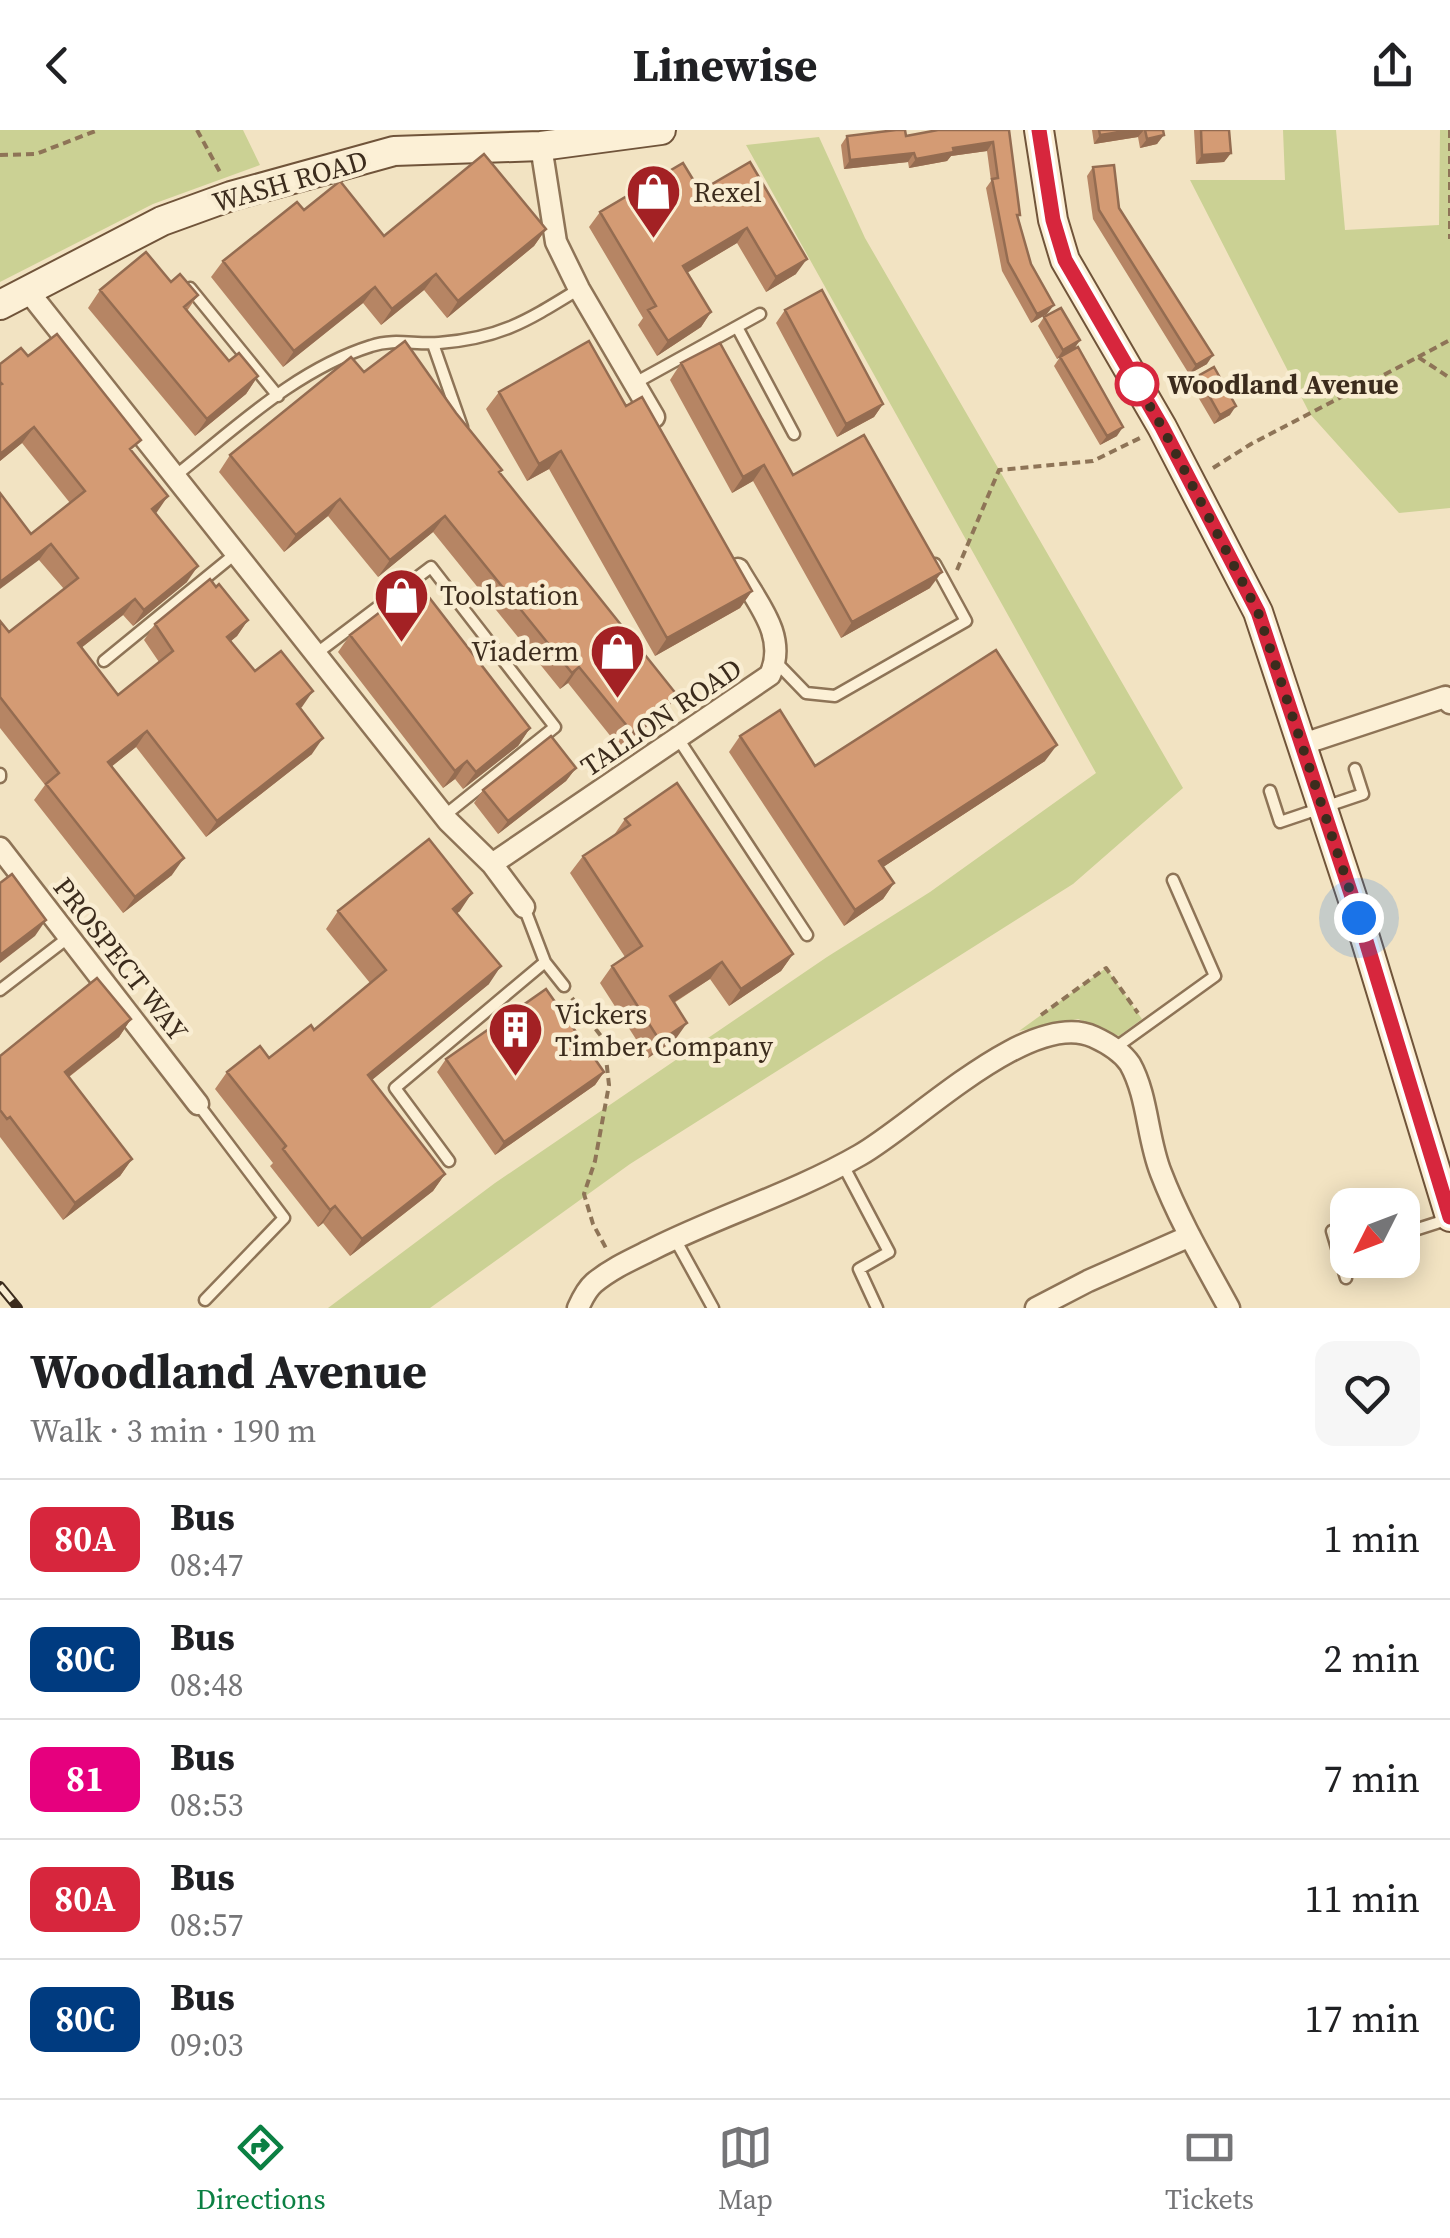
<!DOCTYPE html>
<html lang="en">
<head>
<meta charset="utf-8">
<style>
	body { margin:0; font-family:"Source Serif 4",serif; background:#f6f6f6; color:#202124; height:100vh; display:flex; flex-direction:column; font-size:38px; white-space:nowrap }
	* { box-sizing:border-box; margin:0 }
	p { font-size:32px; color:#757577 }
	.icon { flex:none; width:55px; height:55px; fill:none; stroke:currentColor; stroke-width:2; stroke-linecap:round; stroke-linejoin:round }
	.map { position:relative; height:1178px; overflow:hidden }
	.drawer { display:flex; flex-direction:column; background:#fff; flex:1 }
	.drawer>* { flex:none }
	.badge { padding:0 20px; border-radius:15px; font-size:35px; line-height:65px }
	.needle { width:65px; rotate:228deg }
	.buttons { position:absolute; left:1330px; top:1058px; display:grid; gap:20px }
	.buttons a { display:grid; place-items:center; width:90px; height:90px; border-radius:20px; background:#fff; box-shadow:0 5px 25px #0003; font-size:50px }
	.you { position:absolute; width:50px; height:50px; margin:-25px; border:8px solid #fff; border-radius:50%; background:#1a73e8; box-shadow:0 0 0 15px #1a73e833 }
	.map>.badge { position:absolute; translate:-50% -50%; box-shadow:0 0 0 5px #fff }
	.round { display:grid; place-items:center; flex:none; width:105px; height:105px; border-radius:20px; background:#f6f6f6 }
	.headline { display:flex; align-items:center; justify-content:space-between; height:170px; padding:0 30px }
	h1 { font-size:48px; font-weight:700; line-height:75px }
	ul { padding:0; list-style:none }
	li { display:flex; align-items:center; gap:30px; height:120px; padding:0 30px; border-top:2px solid #e0e0e0 }
	li div { flex:1 }
	li b { display:block; font-size:38px }
	li em { font-style:normal }
	li .badge { min-width:110px; font-weight:700; text-align:center }
	header { display:flex; justify-content:space-between; align-items:center; height:130px; padding:0 30px; background:#fff; font-size:45px; font-weight:700 }
	.menu { display:flex; justify-content:space-around; align-items:center; height:140px; border-top:2px solid #e0e0e0; background:#fff; font-size:28px; color:#757577 }
	.menu a { display:grid; justify-items:center; gap:5px }
	.menu .current { color:#0b8043 }
	.map>svg:first-child { display:block }
</style>
</head>
<body>
<header><svg class="icon" aria-label="back" viewBox="0 0 24 24"><path d="M15 5l-7 7 7 7"/></svg>Linewise<svg class="icon" aria-label="share" viewBox="0 0 24 24"><path d="M12 15V3M7 8l5-5 5 5M5 13v7h14v-7"/></svg></header>
<div class="map">
<svg width="1450" height="1178" viewBox="0 0 1450 1178">
	<rect width="100%" height="100%" fill="#f2e3c2"/>
	<path fill="#cbd194" d="M 0,0 L 243,0 L 260,35 L 153,74 L 0,152 Z
		M 1283,0 L 1336,0 L 1345,100 L 1439,95 L 1440,0 L 1450,0 L 1450,378 L 1399,383 L 1310,284 L 1190,50 L 1285,50 Z
		M 819,7 L 865,108 L 1183,658 L 1073,754 L 630,1034 L 430,1178 L 328,1178 L 495,1053 L 827,827 L 930,762 L 1096,643 L 746,15 Z
		M 1106,838 L 1142,889 L 1119,906 L 1078,889 L 1019,901 Z"/>
	<g fill="none" stroke-linecap="round" stroke-linejoin="round">
		<defs>
			<path id="lane" d="M 190,158 L 278,266
				M 737,197 L 794,304
				M 433,214 L 462,297
				M 635,253 L 760,184
				M 175,346 C 236,298 295,240 371,216 C 394,208 415,215 439,213 C 501,208 527,191 579,159
				M 317,523 L 431,437 L 555,597 L 444,686
				M 104,531 L 235,424
				M 776,532 L 806,563 L 835,566 L 966,491 L 935,434
				M 679,610 L 807,805
				M 0,644 L 0,647
				M 1270,661 L 1280,692 L 1363,664 L 1355,639
				M 524,777 L 545,832 L 564,856
				M 0,860 L 69,807
				M 1115,918 L 1215,846 L 1173,750
				M 198,974 L 284,1088 L 205,1170
				M 449,1031 L 395,958 L 545,832
				M 843,1035 L 889,1122 L 859,1139 L 877,1178
				M 1332,1101 L 1346,1148
				M 1402,1104 L 1449,1089
				M 675,1109 L 713,1178"/>
			<path id="street" d="M 541,16 L 556,112 L 579,159 L 654,287
				M 28,161 L 448,691 L 492,734 L 770,545 C 788,506 757,473 738,439
				M 1303,614 L 1445,567 L 1450,573
				M 0,718 L 198,974
				M 492,734 L 524,777
				M 578,1178 C 582,1169 587,1159 594,1153 C 612,1138 633,1129 653,1119 C 721,1085 794,1063 860,1025 C 915,994 1031,877 1094,907 C 1107,913 1122,922 1130,934 C 1148,966 1147,1008 1161,1043 C 1179,1090 1205,1134 1229,1178
				M 1036,1178 L 1088,1151 L 1190,1106"/>
			<path id="secondary" d="M 1039,0 L 1053,90 L 1065,130 L 1162,297 L 1258,482 L 1359,788 L 1450,1087
				M 0,175 L 162,91 L 231,66 L 394,21 L 541,16 L 661,0"/>
		</defs>
		<use href="#lane" stroke="#8e7457" stroke-width="15"/>
		<use href="#street" stroke="#8e7457" stroke-width="25"/>
		<use href="#secondary" stroke="#70543a" stroke-width="32"/>
		<path stroke="#8e7457" stroke-width="4" stroke-dasharray="8 5" stroke-linecap="butt" d="M 197,0 L 221,44
			M 1450,0 L 1450,109
			M 0,25 L 36,24 L 98,0
			M 1418,227 L 1450,210
			M 1213,338 L 1251,314 L 1418,227 L 1450,248
			M 957,440 L 999,340 L 1093,331 L 1140,308
			M 572,868 L 604,910 L 609,955 L 595,1031 L 584,1064 L 593,1094 L 607,1120
			M 1041,885 L 1106,838 L 1138,883"/>
		<use href="#lane" stroke="#fcf0d6" stroke-width="10"/>
		<use href="#street" stroke="#fcf0d6" stroke-width="20"/>
		<use href="#secondary" stroke="#fcf0d6" stroke-width="28"/>
		<defs>
			<path id="rail" d="M 0,1156 L 18,1178"/>
		</defs>
		<use href="#rail" stroke="#3c2c1d" stroke-width="10"/>
		<use href="#rail" stroke="#f9edd2" stroke-width="6" stroke-dasharray="19" stroke-linecap="butt"/>
	</g>
	<path fill="#b68564" d="M 1009,0 L 1018,88 L 1031,134 L 1047,184 L 1031,193 L 1002,141 L 986,58 L 991,51 L 987,21 L 951,26 L 947,31 L 909,38 L 908,32 L 844,39 L 841,15 L 847,6 L 906,6 Z
		M 1092,0 L 1163,0 L 1157,14 L 1140,18 L 1138,7 L 1094,14 Z
		M 1194,0 L 1229,0 L 1231,23 L 1224,32 L 1196,34 Z
		M 750,32 L 796,144 L 766,162 L 737,113 L 687,143 L 711,182 L 701,197 L 657,226 L 638,195 L 643,188 L 589,97 L 600,82 L 700,61 Z
		M 1093,37 L 1207,234 L 1189,244 L 1093,89 L 1087,46 Z
		M 304,80 L 384,106 L 546,99 L 534,116 L 447,188 L 424,160 L 381,195 L 363,173 L 283,237 L 211,147 L 223,131 Z
		M 171,152 L 198,165 L 187,181 L 229,231 L 258,246 L 246,264 L 195,306 L 88,178 L 100,160 Z
		M 785,180 L 883,274 L 874,287 L 837,307 L 776,193 Z
		M 1044,187 L 1080,210 L 1074,219 L 1057,229 L 1038,196 Z
		M 28,226 L 132,322 L 157,382 L 155,384 L 187,452 L 133,496 L 123,485 L 81,518 L 118,565 L 159,532 L 144,510 L 155,494 L 248,490 L 237,506 L 231,511 L 255,541 L 300,578 L 312,624 L 206,707 L 136,617 L 111,637 L 172,745 L 123,783 L 34,670 L 45,655 L 0,598 L 0,491 L 9,502 L 64,459 L 39,430 L 31,404 L 70,373 L 22,313 L 0,331 L 0,234 Z
		M 1060,227 L 1117,306 L 1100,315 L 1054,236 Z
		M 681,233 L 793,345 L 930,458 L 841,508 L 753,351 L 732,363 L 670,250 Z
		M 364,242 L 500,343 L 665,582 L 620,618 L 568,553 L 560,559 L 433,402 L 378,447 L 328,386 L 284,422 L 219,342 L 230,325 Z
		M 1198,246 L 1230,285 L 1214,294 L 1191,255 Z
		M 499,262 L 626,276 L 752,461 L 740,478 L 655,526 L 549,339 L 527,351 L 486,279 Z
		M 350,505 L 530,598 L 518,616 L 463,659 L 455,649 L 443,658 L 338,522 Z
		M 740,606 L 815,636 L 1045,631 L 883,737 L 894,753 L 883,769 L 844,796 L 729,622 Z
		M 576,638 L 566,651 L 498,704 L 474,673 L 483,660 Z
		M 625,689 L 793,824 L 781,841 L 729,876 L 710,849 L 674,873 L 675,910 L 648,928 L 600,853 L 612,836 L 625,827 L 570,743 L 583,726 L 614,705 Z
		M 338,781 L 460,781 L 457,783 L 489,854 L 372,950 L 445,1044 L 433,1061 L 350,1126 L 323,1093 L 318,1097 L 270,1036 L 273,1033 L 215,959 L 227,942 L 269,928 L 314,900 L 370,853 L 326,799 Z
		M 131,889 L 119,907 L 69,947 L 132,1029 L 120,1046 L 63,1090 L 0,1007 L 0,926 Z
		M 446,929 L 604,942 L 595,955 L 495,1025 L 437,942 Z"/>
	<path fill="#946c51" d="M 1134,0 L 1144,0 L 1138,7 L 1094,14 L 1100,5 Z
		M 1164,5 L 1157,14 L 1140,18 L 1147,9 Z
		M 993,12 L 987,21 L 951,26 L 947,31 L 909,38 L 916,29 L 953,18 Z
		M 914,23 L 908,32 L 844,39 L 850,30 Z
		M 1231,23 L 1224,32 L 1196,34 L 1202,25 Z
		M 747,98 L 737,113 L 673,151 L 683,136 Z
		M 546,99 L 534,116 L 447,188 L 458,171 Z
		M 807,129 L 796,144 L 766,162 L 776,147 Z
		M 436,144 L 424,160 L 381,195 L 392,179 Z
		M 375,157 L 363,173 L 283,237 L 294,221 Z
		M 1054,175 L 1047,184 L 1031,193 L 1037,184 Z
		M 711,182 L 701,197 L 657,226 L 668,211 Z
		M 1080,210 L 1074,219 L 1057,229 L 1063,220 Z
		M 1213,225 L 1207,234 L 1189,244 L 1196,235 Z
		M 258,246 L 246,264 L 195,306 L 207,289 Z
		M 883,274 L 874,287 L 837,307 L 846,294 Z
		M 1236,276 L 1230,285 L 1214,294 L 1220,285 Z
		M 34,297 L 22,313 L 0,331 L 0,324 Z
		M 1123,297 L 1117,306 L 1100,315 L 1107,306 Z
		M 561,321 L 549,339 L 527,351 L 539,334 Z
		M 764,335 L 753,351 L 732,363 L 743,347 Z
		M 168,366 L 157,382 L 140,396 L 152,379 Z
		M 340,369 L 328,386 L 284,422 L 296,405 Z
		M 445,386 L 433,402 L 378,447 L 390,430 Z
		M 51,414 L 39,430 L 0,459 L 0,452 Z
		M 198,436 L 187,452 L 133,496 L 144,480 Z
		M 942,442 L 930,458 L 841,508 L 852,492 Z
		M 752,461 L 740,478 L 655,526 L 667,508 Z
		M 135,469 L 123,485 L 67,529 L 78,513 Z
		M 248,490 L 237,506 L 216,523 L 227,507 Z
		M 579,537 L 568,553 L 560,559 L 572,543 Z
		M 313,561 L 302,577 L 286,590 L 297,574 Z
		M 677,565 L 665,582 L 620,618 L 632,602 Z
		M 530,598 L 518,616 L 463,659 L 476,642 Z
		M 147,601 L 136,617 L 97,648 L 108,632 Z
		M 323,608 L 312,624 L 206,707 L 217,691 Z
		M 1057,615 L 1045,631 L 868,747 L 879,731 Z
		M 467,631 L 455,649 L 443,658 L 455,641 Z
		M 576,638 L 566,651 L 498,704 L 508,691 Z
		M 184,728 L 172,745 L 123,783 L 135,767 Z
		M 894,753 L 883,769 L 844,796 L 855,780 Z
		M 472,763 L 460,781 L 441,796 L 453,779 Z
		M 46,790 L 35,806 L 0,833 L 0,825 Z
		M 793,824 L 781,841 L 729,876 L 741,859 Z
		M 722,832 L 710,849 L 657,883 L 670,866 Z
		M 501,836 L 489,854 L 356,963 L 368,945 Z
		M 131,889 L 119,907 L 53,959 L 65,942 Z
		M 687,893 L 675,910 L 648,928 L 660,911 Z
		M 604,942 L 595,955 L 495,1025 L 504,1012 Z
		M 132,1029 L 120,1046 L 63,1090 L 75,1073 Z
		M 445,1044 L 433,1061 L 350,1126 L 362,1109 Z
		M 335,1076 L 323,1093 L 318,1097 L 330,1080 Z"/>
	<path fill="#d49b74" stroke="#946c51" stroke-width="2.5" d="M 896,0 L 905,0 L 906,6 L 938,0 L 1009,0 L 1020,85 L 1017,85 L 1031,134 L 1054,175 L 1037,184 L 1008,132 L 992,49 L 998,48 L 993,12 L 953,18 L 954,22 L 916,29 L 914,23 L 850,30 L 847,6 Z
		M 1099,0 L 1134,0 L 1100,5 Z
		M 1145,0 L 1163,0 L 1164,5 L 1147,9 Z
		M 1201,0 L 1229,0 L 1231,23 L 1202,25 Z
		M 484,24 L 546,99 L 458,171 L 436,144 L 392,179 L 375,157 L 294,221 L 223,131 L 297,72 L 304,80 L 340,51 L 384,106 Z
		M 750,32 L 807,129 L 776,147 L 747,98 L 683,136 L 711,182 L 668,211 L 648,180 L 656,176 L 600,82 L 683,33 L 700,61 Z
		M 1114,35 L 1119,78 L 1213,225 L 1196,235 L 1099,80 L 1093,37 Z
		M 146,122 L 171,152 L 180,144 L 198,165 L 184,177 L 229,231 L 239,223 L 258,246 L 207,289 L 100,160 Z
		M 822,160 L 883,274 L 846,294 L 785,180 Z
		M 1061,178 L 1080,210 L 1063,220 L 1044,187 Z
		M 57,204 L 141,310 L 130,319 L 168,366 L 152,379 L 198,436 L 144,480 L 135,469 L 78,513 L 118,565 L 173,521 L 155,494 L 210,449 L 216,457 L 219,454 L 248,490 L 227,507 L 255,541 L 281,521 L 313,561 L 297,574 L 323,608 L 217,691 L 147,601 L 108,632 L 184,728 L 135,767 L 46,654 L 59,643 L 0,567 L 0,491 L 9,502 L 78,448 L 51,414 L 0,452 L 0,363 L 31,404 L 85,361 L 34,297 L 0,324 L 0,255 L 2,254 L 0,252 L 0,234 L 21,218 L 28,226 Z
		M 405,211 L 456,283 L 502,340 L 499,342 L 677,565 L 632,602 L 579,537 L 572,543 L 445,386 L 390,430 L 340,369 L 296,405 L 230,325 L 351,227 L 364,242 Z
		M 589,211 L 626,276 L 642,267 L 752,461 L 667,508 L 561,321 L 539,334 L 499,262 Z
		M 720,213 L 793,345 L 864,305 L 942,442 L 852,492 L 764,335 L 743,347 L 681,233 Z
		M 1078,217 L 1123,297 L 1107,306 L 1060,227 Z
		M 1214,237 L 1236,276 L 1220,285 L 1198,246 Z
		M 418,453 L 530,598 L 476,642 L 467,631 L 455,641 L 350,505 Z
		M 996,520 L 1057,615 L 879,731 L 894,753 L 855,780 L 740,606 L 780,580 L 815,636 Z
		M 551,606 L 576,638 L 508,691 L 483,660 Z
		M 677,653 L 793,824 L 741,859 L 722,832 L 670,866 L 687,893 L 660,911 L 612,836 L 642,816 L 583,726 L 630,695 L 625,689 Z
		M 429,709 L 472,763 L 453,779 L 501,836 L 368,945 L 445,1044 L 362,1109 L 335,1076 L 330,1080 L 283,1019 L 286,1016 L 227,942 L 260,916 L 269,928 L 311,895 L 314,900 L 386,840 L 338,781 Z
		M 12,744 L 46,790 L 0,825 L 0,753 Z
		M 97,848 L 131,889 L 65,942 L 132,1029 L 75,1073 L 10,987 L 7,989 L 0,980 L 0,926 Z
		M 546,859 L 604,942 L 504,1012 L 446,929 Z"/>
	<g fill="none" stroke-linecap="round" stroke-linejoin="round">
		<defs>
			<path id="line" d="M 1039,0 L 1053,90 L 1065,130 L 1162,297 L 1258,482 L 1359,788 L 1450,1087"/>
		</defs>
		<use href="#line" stroke="#fff" stroke-width="22"/>
		<use href="#line" stroke="#d7263d" stroke-width="15"/>
		<path stroke="#3c2c1d" stroke-width="10" stroke-dasharray="0 18" d="M 1137,254 L 1130,242 L 1162,297 L 1258,482 L 1359,788"/>
	</g>
	<defs>
		<symbol id="shop-pin" viewBox="-11 -11 22 30"><path d="M0 17L-7.5 6A9.5 9.5 0 1 1 7.5 6Z" fill="#a32124" stroke="#f9edd2"/><path d="M-5-2.5h2.3a2.7 3.5 0 0 1 5.4 0H5L5.5 6h-11ZM-1.5-2.5h3a1.5 2.3 0 0 0-3 0Z" fill="#fff"/></symbol>
		<symbol id="building-pin" viewBox="-11 -11 22 30"><path d="M0 17L-7.5 6A9.5 9.5 0 1 1 7.5 6Z" fill="#a32124" stroke="#f9edd2"/><path d="M-4-6H4V6H1V3H-1V6H-4ZM-2.5-4.3h1.7v1.8h-1.7ZM.8-4.3h1.7v1.8H.8ZM-2.5-1h1.7V.8h-1.7ZM.8-1h1.7V.8H.8Z" fill="#fff"/></symbol>
	</defs>
	<g fill-rule="evenodd">
		<use href="#shop-pin" x="622" y="30" width="63" height="86"/>
		<use href="#shop-pin" x="370" y="434" width="63" height="86"/>
		<use href="#shop-pin" x="586" y="490" width="63" height="86"/>
		<use href="#building-pin" x="484" y="868" width="63" height="86"/>
	</g>
	<circle fill="#fff" stroke="#d7263d" stroke-width="5" cx="1137" cy="254" r="20"/>
	<g text-anchor="middle" stroke-width="9" stroke-linejoin="round" paint-order="stroke">
		<g font-size="28" fill="#3c2c1d" stroke="#f9edd2">
			<text transform="translate(290 51) rotate(-16)" y="10">WASH ROAD</text>
			<text transform="translate(661 587) rotate(-34)" y="10">TALLON ROAD</text>
			<text transform="translate(121 829) rotate(52)" y="10">PROSPECT WAY</text>
		</g>
		<g font-size="28" fill="#3c2c1d" stroke="#f9edd2" text-anchor="start">
			<text x="693" y="72">Rexel</text>
			<text x="440" y="475">Toolstation</text>
			<text x="579" y="531" text-anchor="end">Viaderm</text>
			<text x="555" y="894">Vickers<tspan x="555" dy="32">Timber Company</tspan></text>
		</g>
		<g font-size="28" font-weight="bold" fill="#3c2c1d" stroke="#f9edd2" text-anchor="start">
			<text x="1167" y="264">Woodland Avenue</text>
		</g>
	</g>
</svg>
<div class="buttons">
<a><svg class="needle" viewBox="-14 -14 28 28"><path d="M0-13l5 13h-10z" fill="#e53935"/><path d="M0 13l5-13h-10z" fill="#757577"/></svg></a>
</div>
<div class="you" style="left:1359px;top:788px"></div>
</div>
<section class="drawer">
<div class="headline"><div><h1>Woodland Avenue</h1><p>Walk · 3 min · 190 m</p></div><a class="round"><svg class="icon" aria-label="heart" viewBox="0 0 24 24"><path d="M12 20l-8-8c-3-5 5-10 8-4 3-6 11-1 8 4z"/></svg></a></div>
<ul>
<li><span class="badge" style="background:#d7263d;color:#fff">80A</span><div><b>Bus</b><p>08:47</p></div><em>1 min</em></li>
<li><span class="badge" style="background:#003b80;color:#fff">80C</span><div><b>Bus</b><p>08:48</p></div><em>2 min</em></li>
<li><span class="badge" style="background:#e6007e;color:#fff">81</span><div><b>Bus</b><p>08:53</p></div><em>7 min</em></li>
<li><span class="badge" style="background:#d7263d;color:#fff">80A</span><div><b>Bus</b><p>08:57</p></div><em>11 min</em></li>
<li><span class="badge" style="background:#003b80;color:#fff">80C</span><div><b>Bus</b><p>09:03</p></div><em>17 min</em></li>
</ul>
</section>
<nav class="menu">
<a class="current"><svg class="icon" aria-label="directions" viewBox="0 0 24 24"><path d="M12 3l9 9-9 9-9-9zM9 14v-3h6M13 9l2 2-2 2"/></svg>Directions</a>
<a><svg class="icon" aria-label="map" viewBox="0 0 24 24"><path d="M3 6l6-2 6 2 6-2v14l-6 2-6-2-6 2zM9 4v14M15 6v14"/></svg>Map</a>
<a><svg class="icon" aria-label="tickets" viewBox="0 0 24 24"><path d="M3 7h18v10H3zM15 7v10"/></svg>Tickets</a>
</nav>
</body>
</html>
